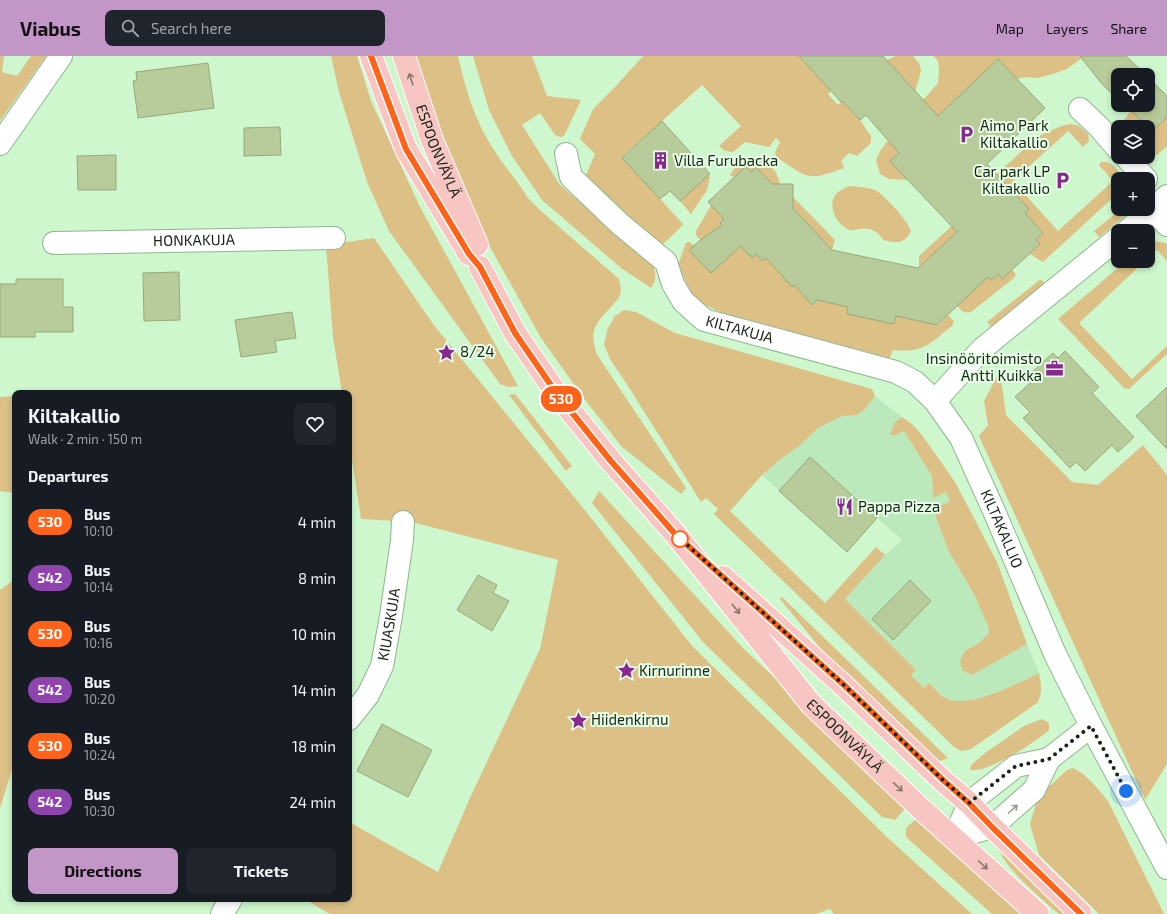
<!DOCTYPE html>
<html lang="en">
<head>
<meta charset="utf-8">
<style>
	body { margin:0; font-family:"Exo 2",sans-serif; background:#20242c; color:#f1f3f6; height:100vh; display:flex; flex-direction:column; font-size:15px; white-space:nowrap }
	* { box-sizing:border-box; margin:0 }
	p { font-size:13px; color:#9ea1a6 }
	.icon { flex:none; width:22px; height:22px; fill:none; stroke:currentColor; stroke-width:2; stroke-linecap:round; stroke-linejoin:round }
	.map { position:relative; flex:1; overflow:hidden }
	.details { position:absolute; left:12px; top:334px; width:340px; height:512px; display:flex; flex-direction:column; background:#171b24; border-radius:8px; box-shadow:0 2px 6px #0003 }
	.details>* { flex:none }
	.badge { padding:0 8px; border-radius:13px; font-size:14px; line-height:26px }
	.tools { position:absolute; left:1111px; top:12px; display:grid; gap:8px }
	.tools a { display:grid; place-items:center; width:44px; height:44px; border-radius:8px; background:#171b24; box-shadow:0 2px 6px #0003; font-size:20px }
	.you { position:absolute; width:20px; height:20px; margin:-10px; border:3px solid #fff; border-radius:50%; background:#1a73e8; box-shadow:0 0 0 6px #1a73e833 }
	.map>.badge { position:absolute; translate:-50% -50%; box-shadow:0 0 0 2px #fff }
	h2 { padding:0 16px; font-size:15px; line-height:36px }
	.round { display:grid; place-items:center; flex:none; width:42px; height:42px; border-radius:8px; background:#20242c }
	.overview { display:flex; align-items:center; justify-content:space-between; height:68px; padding:0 16px }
	h1 { font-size:19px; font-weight:700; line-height:30px }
	.action { display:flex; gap:8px; margin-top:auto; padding:8px 16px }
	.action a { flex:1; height:46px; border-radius:8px; background:#c297c8; color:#111; font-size:16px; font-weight:700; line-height:46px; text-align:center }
	.action a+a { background:#20242c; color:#f1f3f6 }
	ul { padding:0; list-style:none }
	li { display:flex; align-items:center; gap:12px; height:56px; padding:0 16px }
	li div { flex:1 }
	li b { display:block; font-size:15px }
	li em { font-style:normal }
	li .badge { min-width:44px; font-weight:700; text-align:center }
	header { display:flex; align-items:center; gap:24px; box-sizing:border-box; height:56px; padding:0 20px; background:#c297c8; color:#111 }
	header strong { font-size:19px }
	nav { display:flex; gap:22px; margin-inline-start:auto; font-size:14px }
	.search { width:280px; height:36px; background:#20242c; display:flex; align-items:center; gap:10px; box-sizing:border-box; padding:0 14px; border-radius:8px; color:#9ea1a6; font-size:15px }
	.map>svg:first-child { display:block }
</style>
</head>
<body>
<header>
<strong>Viabus</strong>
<div class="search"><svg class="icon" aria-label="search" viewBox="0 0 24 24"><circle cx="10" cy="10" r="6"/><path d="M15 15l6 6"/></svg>Search here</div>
<nav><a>Map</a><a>Layers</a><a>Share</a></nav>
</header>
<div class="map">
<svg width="1167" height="858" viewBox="0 0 1167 858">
	<rect width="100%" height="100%" fill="#cef7cd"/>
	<path fill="#bce9bb" d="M 875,340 L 902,361 L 895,366 L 904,374 L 932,420 L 933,441 L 946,436 L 950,445 L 933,453 L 948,494 L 974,538 L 988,570 L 989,577 L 979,587 L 966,594 L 972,619 L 1027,588 L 1039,617 L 987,641 L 963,645 L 953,645 L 943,641 L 930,627 L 924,632 L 911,619 L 916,614 L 845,543 L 885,499 L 900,486 L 901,483 L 877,462 L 847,496 L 762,419 L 781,403 L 799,390 L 818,372 L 842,359 L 857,359 L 865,353 Z"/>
	<path fill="#dcc086" d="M 0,0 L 4,0 L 2,16 L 17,20 L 31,0 L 46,0 L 0,65 Z
		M 331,0 L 357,0 L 371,45 L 420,151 L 518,330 L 509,331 L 500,328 L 389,175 L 367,126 L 339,36 Z
		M 414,0 L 458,0 C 463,21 468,42 477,62 C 488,90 508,113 525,137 L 526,140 L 542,156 L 619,223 C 620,228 622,234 620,239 C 615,250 597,262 594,275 C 592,282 595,290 596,297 L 686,432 L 681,438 L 621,390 L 583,341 L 541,282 L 485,182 L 437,79 Z
		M 473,0 L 532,0 L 547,40 L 581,44 L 564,80 L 560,81 L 555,79 L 540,57 L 522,69 L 560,129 L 653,209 C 656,218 657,224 651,232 L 621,212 L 542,144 L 512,100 L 489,54 Z
		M 643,0 L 799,0 L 831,35 L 828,38 L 838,49 L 842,45 L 860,64 L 871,80 L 871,87 L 857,100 L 849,97 L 841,105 L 844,112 C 832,116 816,124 803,118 C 794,114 785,106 776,101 L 775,96 L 780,86 L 776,82 L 769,91 L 745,86 L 733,96 L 725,95 L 719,90 L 741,70 L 702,29 L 622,101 L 683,168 L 677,175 L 663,188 L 633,170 L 584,124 L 595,98 L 580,83 L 593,53 L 616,30 Z
		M 896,0 L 913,0 L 919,7 L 921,15 L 915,36 L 913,33 L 887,4 Z
		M 934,0 L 1080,0 L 1082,2 L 1067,13 L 1053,18 L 1038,22 L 1027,21 L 1016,23 L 998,3 L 890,105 L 908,124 L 889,123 L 880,118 L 876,104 L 880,95 L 893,78 L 938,27 L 939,13 L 938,5 Z
		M 1131,54 L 1153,75 L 1167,61 L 1167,90 L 1158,98 L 1145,105 L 1141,101 L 1148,101 L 1148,71 L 1122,71 L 1124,64 Z
		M 1070,68 L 1079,70 L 1088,78 L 1089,85 L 1083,91 L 1068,75 L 1013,125 L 1058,175 L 1113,125 L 1099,109 L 1101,106 C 1112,104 1118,115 1125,123 L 1118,123 L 1118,137 L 1043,206 L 1030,198 L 1040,188 L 1036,183 L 1043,177 L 1025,157 L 1029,153 L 972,141 L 1037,81 L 1061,70 Z
		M 752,104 C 768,105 777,112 780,128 L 776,132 L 756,111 L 751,116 L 746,110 L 734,121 L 730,119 C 737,108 740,107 752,104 Z
		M 700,108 L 710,121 L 707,134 L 691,158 L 680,145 L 698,128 Z
		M 850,130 C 859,131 869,131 877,135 C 886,141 908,165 911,175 C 904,189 896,187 883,184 C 878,175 870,171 859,173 C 855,174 851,175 847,173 C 836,167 827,149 836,138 C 840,134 845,132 850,130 Z
		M 719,136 L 719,158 L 724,163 L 720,167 L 752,201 L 756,198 L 762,205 L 766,201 L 798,225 L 817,244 L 848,251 L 847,258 L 894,268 L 896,260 L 930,267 L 933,265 L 937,270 L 948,259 L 954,265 L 952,270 C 929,288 924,297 893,294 L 890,302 L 722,257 L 705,249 L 692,239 L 678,209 L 686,187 L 689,186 L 691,187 L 694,190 L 690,194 L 711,217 L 722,207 L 696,179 L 696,175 Z
		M 793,141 L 835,184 L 832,194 L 788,146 Z
		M 1121,153 L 1124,153 L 1128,157 L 1099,181 L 1094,175 Z
		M 956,166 L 967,168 L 919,212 L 919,200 Z
		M 374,182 L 433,268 L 583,452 L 693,591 L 889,783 L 972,858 L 834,858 L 830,853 L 816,858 L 330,858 L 304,843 L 349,843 L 349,766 L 438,816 L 469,744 L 540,593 L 558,504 L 412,466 L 361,463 L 349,384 L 349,337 L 342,337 L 333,281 L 326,189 Z
		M 1153,185 L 1163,186 L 1167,188 L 1167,205 L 1157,194 L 1148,202 L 1148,188 Z
		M 1126,205 L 1145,205 L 1079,267 L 1132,323 L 1167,290 L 1167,298 L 1129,333 L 1124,332 L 1058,263 Z
		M 1012,214 L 1016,218 L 1014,222 L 971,256 C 963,257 961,255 957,249 L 988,221 L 991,224 L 998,218 L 1002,223 Z
		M 1041,223 L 1046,229 L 992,272 L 987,266 Z
		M 624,254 L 636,256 L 675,277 L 872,333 L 875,340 L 865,353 L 857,359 L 842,360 L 818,372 L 799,390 L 781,403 L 762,419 L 730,455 L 825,547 L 876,491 L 885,499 L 845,543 L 916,614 L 911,619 L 924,632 L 929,627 C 934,631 938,637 942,640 C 965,657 1017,627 1039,617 C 1041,628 1043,637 1037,647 L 971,693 L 961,695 L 954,691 L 714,458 L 718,453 L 706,442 L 701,446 L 628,330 L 610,303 L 604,288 L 608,272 L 615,260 Z
		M 1000,315 L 1006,359 L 1072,426 L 1098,429 L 1143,389 L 1167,419 L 1167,708 L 1145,744 L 979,380 L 988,369 L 984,345 Z
		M 515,338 L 572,410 L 566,415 L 509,339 Z
		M 15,340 L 15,437 L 0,435 L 0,341 Z
		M 902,361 L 912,368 L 922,379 L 955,426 L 997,506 L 1027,588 L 972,619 L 962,614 L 960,604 L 966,594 L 979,587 L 989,577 L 988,570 L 974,538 L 948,494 L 933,453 L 950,445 L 946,436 L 933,442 L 932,420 L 904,375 L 894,380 L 890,378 L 895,366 Z
		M 599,435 L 744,593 L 909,748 L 895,764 L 882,761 L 703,586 L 592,447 Z
		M 15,523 L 15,704 L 0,752 L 0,534 Z
		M 782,541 L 948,702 L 938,706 L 821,593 L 780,543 Z
		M 1042,663 L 1049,667 L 1049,674 C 1036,686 988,717 970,714 L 970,712 L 972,708 L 985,697 L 1024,670 Z
		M 1073,712 C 1087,718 1098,733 1108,745 L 1164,858 L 1099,858 L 1039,799 L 1030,768 L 1038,741 L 1067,714 Z
		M 917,762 L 1026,858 L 992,858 L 906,781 L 906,772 Z
		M 1000,793 L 1073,858 L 1059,858 C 1047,848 998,806 1000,793 Z"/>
	<path fill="#b8cb9a" stroke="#98a979" d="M 799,0 L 883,0 L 938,60 L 998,3 L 1045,52 L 987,108 L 1029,153 L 1025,157 L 1043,177 L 1036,183 L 1040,188 L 1002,223 L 998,218 L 991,224 L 988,221 L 937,269 L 896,260 L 894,268 L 847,258 L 848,251 L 817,244 L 812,249 L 794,229 L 792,231 L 766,202 L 762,205 L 756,198 L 752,202 L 741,190 L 711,217 L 689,194 L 699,185 L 722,169 L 720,167 L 724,163 L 708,146 L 746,110 L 751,116 L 756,111 L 772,128 L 793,128 L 793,152 L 832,194 L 918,212 L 957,176 L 890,105 L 899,97 L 866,59 L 860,64 L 842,45 L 841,46 Z
		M 1080,0 L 1126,0 L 1146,19 L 1118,19 L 1118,43 L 1102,28 Z
		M 208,7 L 214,52 L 138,62 L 133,25 L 137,24 L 136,16 Z
		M 1148,21 L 1167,40 L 1167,61 L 1153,75 L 1125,49 L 1148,49 Z
		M 662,65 L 710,118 L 680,145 L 670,135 L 660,143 L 622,102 Z
		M 280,71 L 281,99 L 244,100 L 244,72 Z
		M 116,99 L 116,134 L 78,134 L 77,100 Z
		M 179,216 L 180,264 L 144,265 L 143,217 Z
		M 16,223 L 63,223 L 63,251 L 73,251 L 73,276 L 35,276 L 35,281 L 0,281 L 0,228 L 16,228 Z
		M 292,256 L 296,282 L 275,285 L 277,296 L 241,301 L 235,264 Z
		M 1065,295 L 1099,331 L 1092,337 L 1134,381 L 1118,396 L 1112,389 L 1085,415 L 1076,406 L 1070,412 L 1023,362 L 1030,356 L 1015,341 L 1033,324 L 1029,319 L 1053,297 L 1058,302 Z
		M 1167,331 L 1167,393 L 1136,360 Z
		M 810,401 L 877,462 L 847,496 L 779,435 Z
		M 478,519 L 497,529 L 493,537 L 509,545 L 492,575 L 457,554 Z
		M 910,524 L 931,545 L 893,584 L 872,563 Z
		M 382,668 L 432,694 L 408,741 L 357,715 Z"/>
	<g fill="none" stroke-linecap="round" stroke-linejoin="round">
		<defs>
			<g id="minor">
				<path d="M 1080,53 L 1098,70 L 1118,93"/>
				<path d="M 0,88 L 61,0"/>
				<path id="s1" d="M 566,98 L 571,121 L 620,168 L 666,206 L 673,228 L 683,245 L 704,264 L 896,316 L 915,326 L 935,345 L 961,382 L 994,455 L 1055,598 L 1091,670 L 1049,703 L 1034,734 L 992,771 L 954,782"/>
				<path d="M 1126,101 L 1146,123"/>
				<path d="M 1153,153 L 1167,169"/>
				<path d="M 1127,175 L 1153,153 L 1167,140"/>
				<path id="s2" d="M 54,187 L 334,182"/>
				<path d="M 935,345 L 982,293 L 1118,182"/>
				<path id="s3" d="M 349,663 L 368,639 L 382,610 L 391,560 L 402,484 L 403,466"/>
				<path d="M 1091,670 L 1167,812"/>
				<path d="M 954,782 L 969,747 L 1016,710 L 1049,703"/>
				<path d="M 222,858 L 231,843"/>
			</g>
			<g id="major">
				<path d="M 371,0 L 406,93 L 469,198"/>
				<path id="s4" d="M 404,0 L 432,84 L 477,189"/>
				<path id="s5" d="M 480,211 L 515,277 L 557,338 L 610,404 L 676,479 L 811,648 L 919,751 L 1038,858"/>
				<path d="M 723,521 L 843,629 L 943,725 L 969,747 L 992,771 L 1081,858"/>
			</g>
		</defs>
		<use href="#minor" stroke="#8fb68f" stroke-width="24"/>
		<use href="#major" stroke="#fff" stroke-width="24"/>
		<use href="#minor" stroke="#fff" stroke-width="22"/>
		<use href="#major" stroke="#f8c6c2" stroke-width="22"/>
	</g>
	<defs><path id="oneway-shaft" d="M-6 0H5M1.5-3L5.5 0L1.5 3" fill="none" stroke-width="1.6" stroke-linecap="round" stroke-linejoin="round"/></defs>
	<g stroke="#87766c">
		<use href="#oneway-shaft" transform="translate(411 23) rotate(-108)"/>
		<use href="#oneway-shaft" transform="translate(736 553) rotate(51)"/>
		<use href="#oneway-shaft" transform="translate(898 731) rotate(44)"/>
		<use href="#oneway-shaft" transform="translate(983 809) rotate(42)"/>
	</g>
	<use stroke="#969d96" href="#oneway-shaft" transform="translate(1013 753) rotate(-42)"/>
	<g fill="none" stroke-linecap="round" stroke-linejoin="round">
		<defs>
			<path id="line" d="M 371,0 L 406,93 L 469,198 L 480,211 L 515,277 L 557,338 L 610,404 L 676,479 L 844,629 L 943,724 L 969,747 L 992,771 L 1081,858"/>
		</defs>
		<use href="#line" stroke="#fff" stroke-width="9"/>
		<use href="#line" stroke="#ff6319" stroke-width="6"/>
		<path stroke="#162516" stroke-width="4" stroke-dasharray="0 7.2" d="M 680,483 L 676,479 L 844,629 L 943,724 L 969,747 L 1016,710 L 1049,703 L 1091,670 L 1126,735"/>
	</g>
	<defs>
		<symbol id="parking-bare" viewBox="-9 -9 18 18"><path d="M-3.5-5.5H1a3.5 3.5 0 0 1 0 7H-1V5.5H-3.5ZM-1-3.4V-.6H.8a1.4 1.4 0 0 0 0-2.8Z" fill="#882790" stroke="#e7ffe6" stroke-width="2.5" paint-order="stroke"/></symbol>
		<symbol id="building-bare" viewBox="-9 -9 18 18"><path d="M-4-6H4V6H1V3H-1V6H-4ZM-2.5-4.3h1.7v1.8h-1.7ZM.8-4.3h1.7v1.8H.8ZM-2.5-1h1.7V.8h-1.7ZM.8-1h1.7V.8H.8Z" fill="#882790" stroke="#e7ffe6" stroke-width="2.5" paint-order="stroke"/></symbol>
		<symbol id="sight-bare" viewBox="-9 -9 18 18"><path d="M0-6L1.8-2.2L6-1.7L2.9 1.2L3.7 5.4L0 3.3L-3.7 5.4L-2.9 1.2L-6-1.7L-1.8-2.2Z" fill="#882790" stroke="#e7ffe6" stroke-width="2.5" paint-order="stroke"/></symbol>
		<symbol id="office-bare" viewBox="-9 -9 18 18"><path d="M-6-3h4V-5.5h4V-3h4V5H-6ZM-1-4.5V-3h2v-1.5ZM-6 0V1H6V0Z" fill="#882790" stroke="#e7ffe6" stroke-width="2.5" paint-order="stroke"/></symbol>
		<symbol id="restaurant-bare" viewBox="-9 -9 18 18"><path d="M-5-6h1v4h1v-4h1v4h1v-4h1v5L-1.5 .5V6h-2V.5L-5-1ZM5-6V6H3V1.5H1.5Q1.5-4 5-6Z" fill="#882790" stroke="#e7ffe6" stroke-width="2.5" paint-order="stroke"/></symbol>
	</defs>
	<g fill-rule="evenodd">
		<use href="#parking-bare" x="954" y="66" width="25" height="25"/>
		<use href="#building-bare" x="648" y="92" width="25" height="25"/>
		<use href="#parking-bare" x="1050" y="112" width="25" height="25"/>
		<use href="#sight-bare" x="434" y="284" width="25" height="25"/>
		<use href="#office-bare" x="1042" y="300" width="25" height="25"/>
		<use href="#restaurant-bare" x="832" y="438" width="25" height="25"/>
		<use href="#sight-bare" x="614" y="602" width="25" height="25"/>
		<use href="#sight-bare" x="566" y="652" width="25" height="25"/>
	</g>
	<circle fill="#fff" stroke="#ff6319" stroke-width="2" cx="680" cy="483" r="8"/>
	<g text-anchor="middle" stroke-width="4" stroke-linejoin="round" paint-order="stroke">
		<g font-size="15" fill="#162516" stroke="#e7ffe6" text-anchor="start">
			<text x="980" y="75">Aimo Park<tspan x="980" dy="17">Kiltakallio</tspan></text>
			<text x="674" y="110">Villa Furubacka</text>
			<text x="1050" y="121" text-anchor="end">Car park LP<tspan x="1050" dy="17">Kiltakallio</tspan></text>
			<text x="460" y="301">8/24</text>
			<text x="1042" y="308" text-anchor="end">Insinööritoimisto<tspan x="1042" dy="17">Antti Kuikka</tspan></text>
			<text x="858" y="456">Pappa Pizza</text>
			<text x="639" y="620">Kirnurinne</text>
			<text x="591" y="669">Hiidenkirnu</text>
		</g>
		<g font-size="15" fill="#162516" stroke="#e7ffe6">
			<text dy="5" stroke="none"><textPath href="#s4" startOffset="101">ESPOONVÄYLÄ</textPath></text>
			<text dy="5" stroke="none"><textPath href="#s2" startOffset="140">HONKAKUJA</textPath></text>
			<text dy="5" stroke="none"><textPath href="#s1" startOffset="259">KILTAKUJA</textPath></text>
			<text dy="5" stroke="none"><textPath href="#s1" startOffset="615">KILTAKALLIO</textPath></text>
			<text dy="5" stroke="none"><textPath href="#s3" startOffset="105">KIUASKUJA</textPath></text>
			<text dy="5" stroke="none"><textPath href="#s5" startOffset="596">ESPOONVÄYLÄ</textPath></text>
		</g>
	</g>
</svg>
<div class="tools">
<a><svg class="icon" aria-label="locate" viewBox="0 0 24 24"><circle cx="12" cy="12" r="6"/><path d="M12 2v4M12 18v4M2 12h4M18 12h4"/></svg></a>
<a><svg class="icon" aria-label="layers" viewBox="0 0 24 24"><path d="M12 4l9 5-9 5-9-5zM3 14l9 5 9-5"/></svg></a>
<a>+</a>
<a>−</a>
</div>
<div class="you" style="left:1126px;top:735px"></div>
<b class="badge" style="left:561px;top:343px;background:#ff6319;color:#fff">530</b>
<section class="details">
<div class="overview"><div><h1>Kiltakallio</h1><p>Walk · 2 min · 150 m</p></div><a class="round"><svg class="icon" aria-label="heart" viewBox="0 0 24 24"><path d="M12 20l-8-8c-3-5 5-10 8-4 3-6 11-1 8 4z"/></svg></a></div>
<h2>Departures</h2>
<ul>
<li><span class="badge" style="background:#ff6319;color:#fff">530</span><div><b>Bus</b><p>10:10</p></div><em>4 min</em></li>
<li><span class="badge" style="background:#8e44ad;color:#fff">542</span><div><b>Bus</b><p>10:14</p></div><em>8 min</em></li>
<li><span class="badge" style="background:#ff6319;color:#fff">530</span><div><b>Bus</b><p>10:16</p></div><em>10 min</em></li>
<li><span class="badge" style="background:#8e44ad;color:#fff">542</span><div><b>Bus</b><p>10:20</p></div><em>14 min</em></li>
<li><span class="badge" style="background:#ff6319;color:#fff">530</span><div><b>Bus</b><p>10:24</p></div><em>18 min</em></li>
<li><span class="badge" style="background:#8e44ad;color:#fff">542</span><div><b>Bus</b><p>10:30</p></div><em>24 min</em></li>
</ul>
<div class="action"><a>Directions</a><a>Tickets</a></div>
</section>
</div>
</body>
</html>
